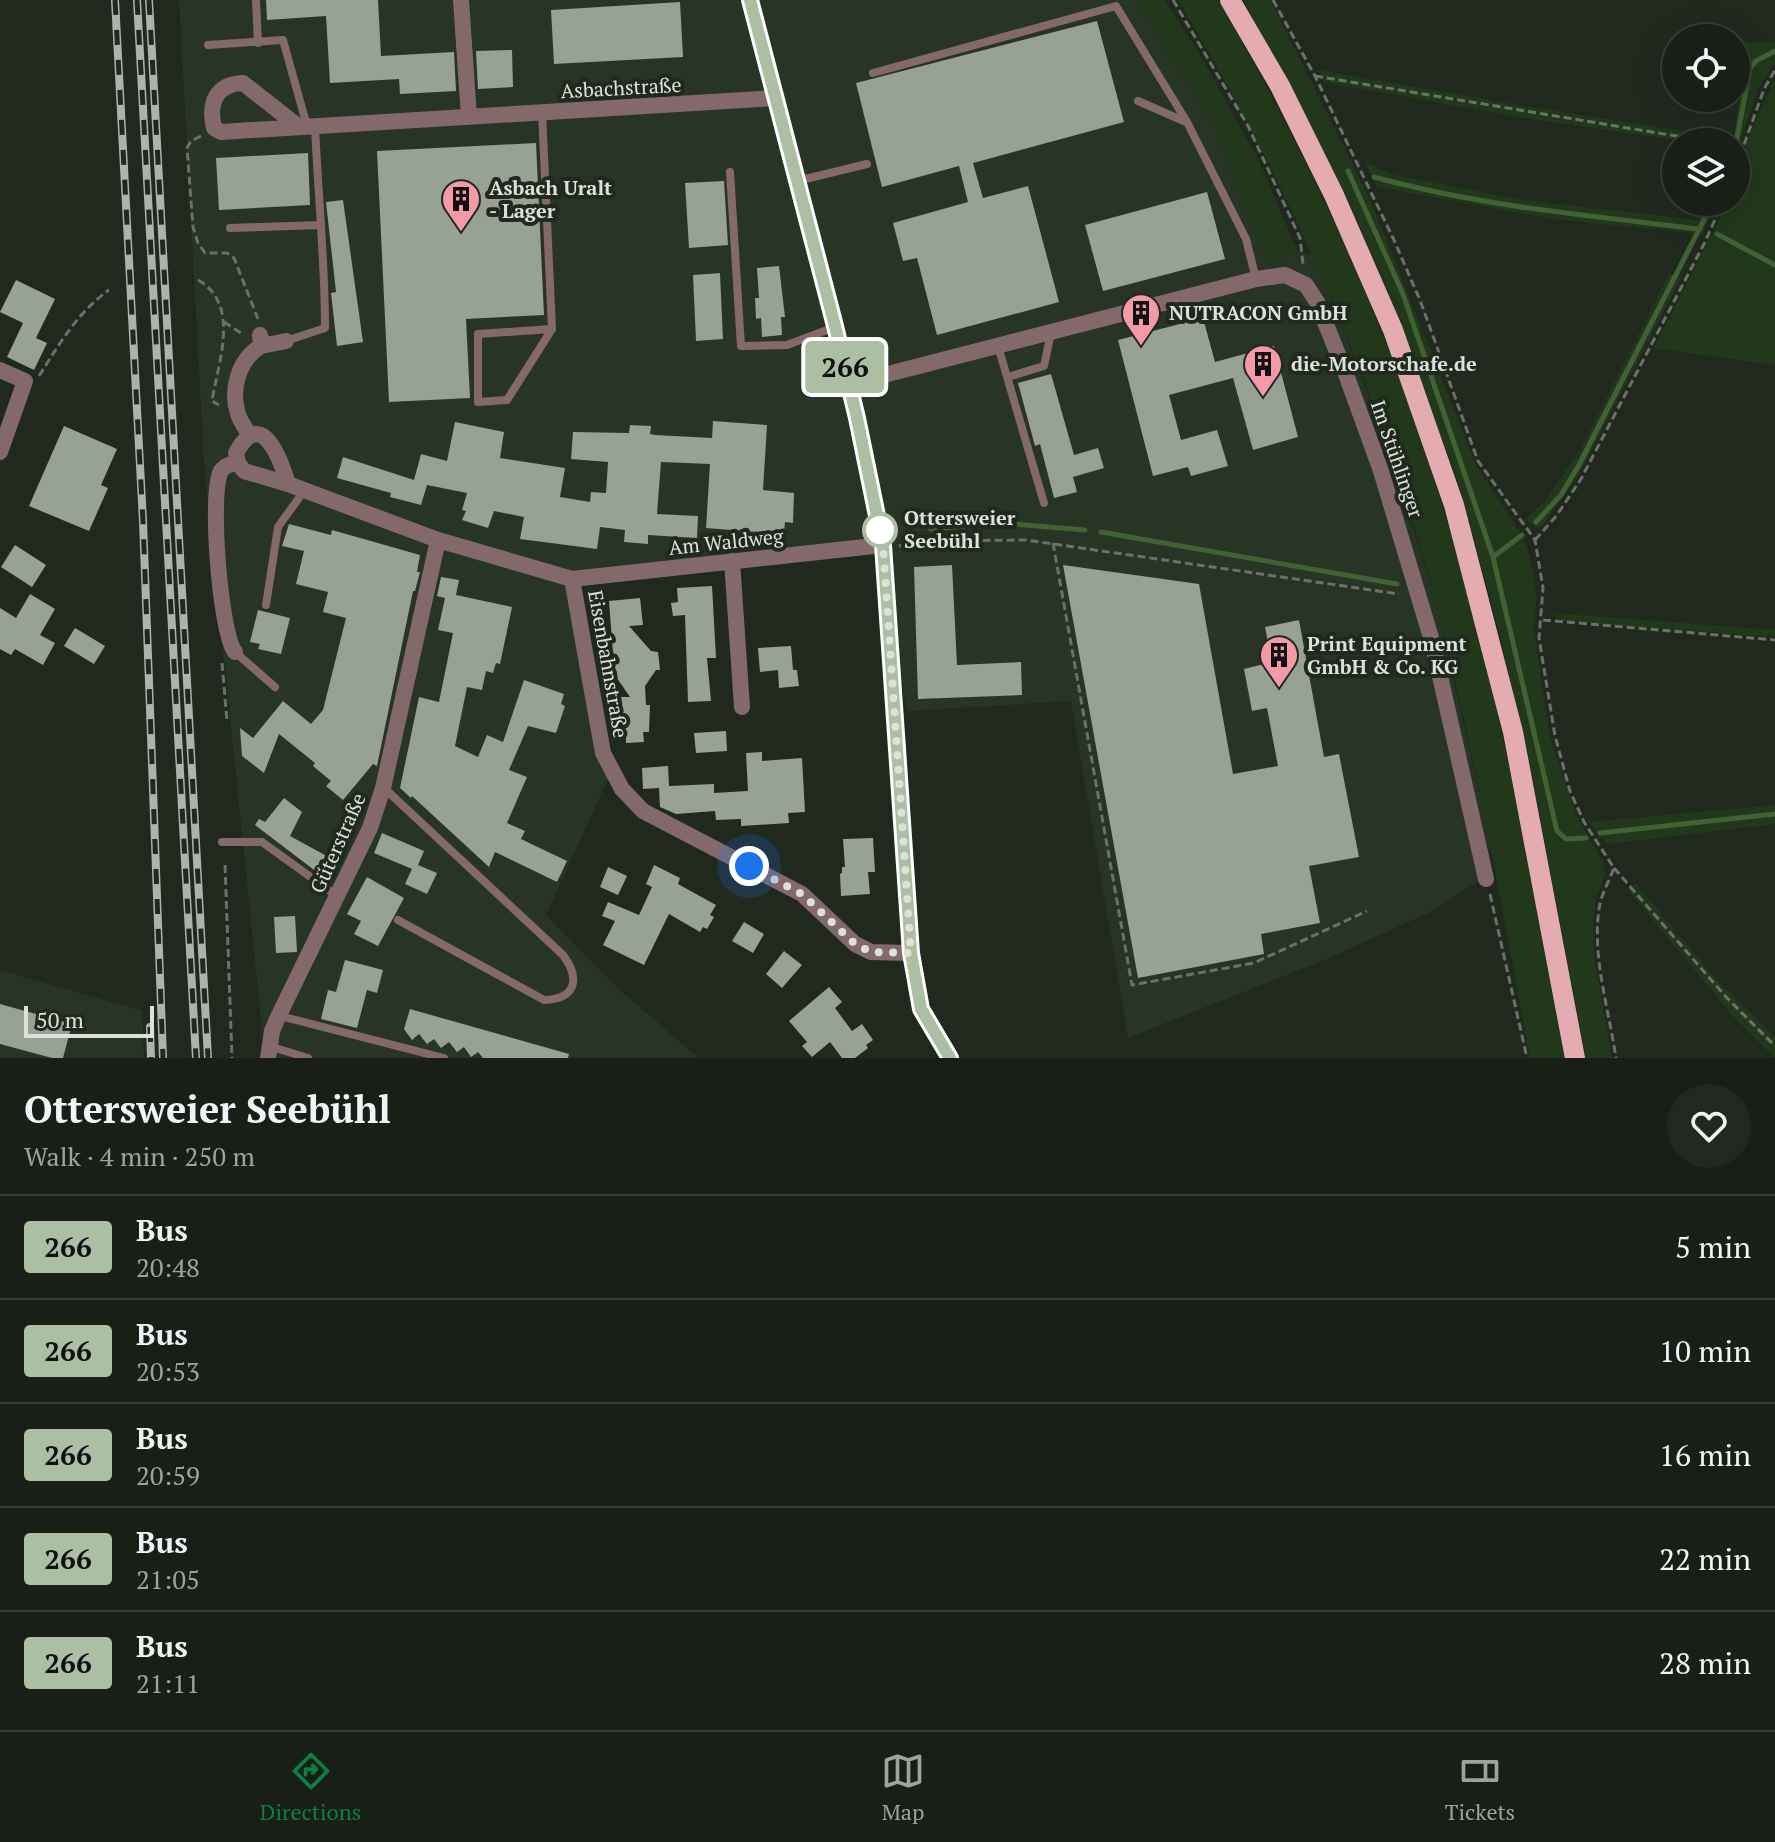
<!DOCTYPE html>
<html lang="en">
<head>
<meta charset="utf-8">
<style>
	body { margin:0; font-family:"PT Serif",serif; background:#222720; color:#f1f3f6; height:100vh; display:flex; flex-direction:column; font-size:30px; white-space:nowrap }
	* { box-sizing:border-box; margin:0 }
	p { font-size:26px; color:#9fa2a1 }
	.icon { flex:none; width:44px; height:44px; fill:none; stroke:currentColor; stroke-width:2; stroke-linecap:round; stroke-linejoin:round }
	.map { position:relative; height:1058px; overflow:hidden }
	.sheet { display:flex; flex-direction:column; background:#191f17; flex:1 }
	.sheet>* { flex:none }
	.badge { padding:0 16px; border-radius:6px; font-size:28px; line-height:52px }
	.buttons { position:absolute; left:1662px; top:24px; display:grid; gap:16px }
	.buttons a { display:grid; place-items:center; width:88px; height:88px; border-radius:50%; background:#191f17; box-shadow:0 8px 32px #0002,0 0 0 2px #373d36; font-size:40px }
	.scale { position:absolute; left:24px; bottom:20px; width:130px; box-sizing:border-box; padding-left:8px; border:4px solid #dce2db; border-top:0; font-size:22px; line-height:28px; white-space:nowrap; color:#dce2db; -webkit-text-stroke:6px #21291f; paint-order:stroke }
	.you { position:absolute; width:40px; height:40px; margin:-20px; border:6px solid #fff; border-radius:50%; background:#1a73e8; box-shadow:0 0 0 12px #1a73e833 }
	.map>.badge { position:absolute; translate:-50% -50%; box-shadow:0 0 0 4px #fff }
	.round { display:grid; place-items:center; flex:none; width:84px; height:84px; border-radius:42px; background:#222720 }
	.headline { display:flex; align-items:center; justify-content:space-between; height:136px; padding:0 24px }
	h1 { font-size:38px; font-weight:700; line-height:60px }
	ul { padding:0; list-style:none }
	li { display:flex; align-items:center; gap:24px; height:104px; padding:0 24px; border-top:2px solid #373d36 }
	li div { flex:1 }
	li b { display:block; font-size:30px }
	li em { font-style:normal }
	li .badge { min-width:88px; font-weight:700; text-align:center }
	.tab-bar { display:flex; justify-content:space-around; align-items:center; height:112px; border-top:2px solid #373d36; background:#191f17; font-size:22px; color:#9fa2a1 }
	.tab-bar a { display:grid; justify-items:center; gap:4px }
	.tab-bar .active { color:#0b8043 }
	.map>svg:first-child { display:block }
</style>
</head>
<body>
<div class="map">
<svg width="1775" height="1058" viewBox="0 0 1775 1058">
	<rect width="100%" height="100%" fill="#21291f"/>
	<path fill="#283424" d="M 179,0 L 1136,0 L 1214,125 L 1266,262 L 1298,252 L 1312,255 L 1341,323 L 1393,462 L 1436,603 L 1490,840 L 1488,875 L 1430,912 L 1329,958 L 1128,1038 L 1071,701 L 907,711 L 877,543 L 576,574 L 609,777 L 546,915 L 621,991 L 699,1058 L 265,1058 L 204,463 Z
		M 0,970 L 142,1011 L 144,1058 L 0,1058 Z"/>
	<path fill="#21391a" d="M 1136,0 L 1165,0 L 1203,60 L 1259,161 L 1298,252 L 1266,262 L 1214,125 Z
		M 1178,0 L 1218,0 C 1300,142 1371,289 1423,445 C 1489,644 1529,852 1565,1058 L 1530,1058 C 1502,906 1475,753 1436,603 C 1380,391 1291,187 1178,0 Z
		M 1243,0 L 1270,0 L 1372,204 L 1476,465 L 1516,526 L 1527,547 L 1534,574 L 1536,602 L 1534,629 L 1550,738 L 1578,819 L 1602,860 L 1606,874 L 1597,895 L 1593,921 L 1595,962 L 1612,1058 L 1586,1058 L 1527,749 L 1497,623 L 1461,491 L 1388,291 L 1347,197 Z
		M 1743,42 L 1775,42 L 1775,63 L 1758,89 L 1736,154 L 1736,142 L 1691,142 L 1517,117 L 1324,82 L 1318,70 L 1518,105 L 1716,136 L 1733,141 L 1740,93 Z
		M 1775,79 L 1775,365 L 1654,348 L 1728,202 L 1736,202 C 1736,161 1757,115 1775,79 Z
		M 1365,163 L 1395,175 L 1516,199 L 1697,220 L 1709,202 L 1717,202 L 1702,234 L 1553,219 L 1377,187 Z
		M 1669,274 L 1682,276 L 1580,472 L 1543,525 L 1536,528 L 1526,519 L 1543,503 L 1581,449 Z
		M 1551,613 L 1775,630 L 1775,637 L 1563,621 Z
		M 1775,805 L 1775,824 L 1607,844 L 1588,822 Z
		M 1636,884 L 1714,977 L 1775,1038 L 1775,1058 L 1732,1015 L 1627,889 Z"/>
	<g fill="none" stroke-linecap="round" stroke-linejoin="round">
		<path stroke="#406235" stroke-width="5" d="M 1736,143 L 1750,68 L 1756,61 L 1775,51
			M 1348,171 L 1403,294 L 1493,557 L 1557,831 L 1566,839 L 1586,838
			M 1374,177 C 1480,206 1590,216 1700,229
			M 1717,234 L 1775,265
			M 1536,522 L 1561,495 L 1580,463 L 1713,202
			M 931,529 L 1000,523 L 1085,530
			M 1101,532 L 1397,584
			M 1493,557 L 1522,535
			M 1600,833 L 1775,814"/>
	</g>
	<path fill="#97a194" d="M 266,0 L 378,0 L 381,56 L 454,52 L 456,91 L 400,94 L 399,79 L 330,83 L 326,16 L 267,20 Z
		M 680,2 L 683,57 L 554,64 L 551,10 Z
		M 1097,21 L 1124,122 L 973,163 L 983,198 L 1028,186 L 1059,302 L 937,335 L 917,258 L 903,261 L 893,223 L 968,202 L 959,166 L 882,187 L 856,83 Z
		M 512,50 L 513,87 L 478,89 L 476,51 Z
		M 536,143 L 544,315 L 466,319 L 470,398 L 389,402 L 377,151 Z
		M 308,153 L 310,205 L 219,210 L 216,158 Z
		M 724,181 L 728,245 L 689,248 L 685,183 Z
		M 1207,192 L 1225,259 L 1103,291 L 1085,225 Z
		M 343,200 L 363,342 L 337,346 L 331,293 L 336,292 L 326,202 Z
		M 779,266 L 785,317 L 781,317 L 782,335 L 762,337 L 761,318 L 756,319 L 755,298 L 759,298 L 757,268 Z
		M 720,273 L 723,339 L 696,341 L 693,275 Z
		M 16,280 L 55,299 L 36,338 L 47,343 L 34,370 L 7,357 L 23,323 L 0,312 Z
		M 1203,318 L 1215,362 L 1274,346 L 1298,437 L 1253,450 L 1233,378 L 1169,395 L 1181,440 L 1217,430 L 1228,466 L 1191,476 L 1188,467 L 1153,476 L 1118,340 Z
		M 1051,374 L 1074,455 L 1098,448 L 1104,468 L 1073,477 L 1077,492 L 1054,498 L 1040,444 L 1035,446 L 1018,383 Z
		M 713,421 L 767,425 L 763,490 L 794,493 L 793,523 L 785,522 L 784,534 L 706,528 L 710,464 L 661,462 L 657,514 L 698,516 L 697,538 L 648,535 L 648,544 L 624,542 L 625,530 L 600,527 L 597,549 L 520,539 L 524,517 L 494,511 L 488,528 L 462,520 L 466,511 L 462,510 L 467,493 L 427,485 L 421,505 L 390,497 L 391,493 L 337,478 L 343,457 L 414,480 L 421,454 L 447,461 L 455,422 L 504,432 L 500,458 L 565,468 L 560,497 L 590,502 L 591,492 L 606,493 L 608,462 L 571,459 L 573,432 L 629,433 L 630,425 L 651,426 L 650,434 L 655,435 L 712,438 Z
		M 64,426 L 117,449 L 101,485 L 108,488 L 89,531 L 29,506 Z
		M 289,524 L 331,535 L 332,530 L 420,555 L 417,572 L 420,572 L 415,591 L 413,591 L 377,766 L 373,764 L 343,800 L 326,786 L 331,781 L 313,766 L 315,763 L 279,734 L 264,773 L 242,756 L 240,728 L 253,738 L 283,701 L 311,724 L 323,710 L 346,618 L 323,612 L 328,592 L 296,584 L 304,551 L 282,546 Z
		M 15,545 L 46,565 L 32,587 L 1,567 Z
		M 952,565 L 957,665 L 1021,662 L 1022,695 L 918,699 L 914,567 Z
		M 1063,565 L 1199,584 L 1233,774 L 1278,766 L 1267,708 L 1252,711 L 1244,669 L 1272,662 L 1265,627 L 1299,620 L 1324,757 L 1339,754 L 1359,857 L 1309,866 L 1320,923 L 1261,934 L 1264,954 L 1138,978 Z
		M 441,577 L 459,580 L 456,595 L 512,607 L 500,664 L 496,663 L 493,673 L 486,671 L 482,690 L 467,687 L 455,746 L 478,757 L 487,735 L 503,742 L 524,680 L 564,694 L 561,704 L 565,706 L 556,733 L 528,726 L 509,770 L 527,777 L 507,823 L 525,831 L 521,839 L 567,861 L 557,882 L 495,852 L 489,867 L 412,796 L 411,798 L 400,788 L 419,697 L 439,702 L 453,633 L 438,630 L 445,598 L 437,596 Z
		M 712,586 L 716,658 L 707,658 L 711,701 L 688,702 L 685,615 L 673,616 L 671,603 L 678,602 L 677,588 Z
		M 30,594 L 55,609 L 40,635 L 55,643 L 43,665 L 15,649 L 11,655 L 0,649 L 0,608 L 16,618 Z
		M 640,598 L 643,625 L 629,626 L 651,651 L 658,652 L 660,670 L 656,670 L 645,686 L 646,705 L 650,705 L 649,732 L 643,732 L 644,742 L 626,743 L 626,733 L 620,733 L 618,697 L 630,697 L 612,671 L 605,671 L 605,654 L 613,653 L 609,601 Z
		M 258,610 L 290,618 L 281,654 L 258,649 L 260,644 L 250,642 Z
		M 75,628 L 105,646 L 94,664 L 64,646 Z
		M 791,646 L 793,670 L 797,670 L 799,686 L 779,688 L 778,670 L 760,672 L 758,648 Z
		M 726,731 L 727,751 L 696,753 L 694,733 Z
		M 762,752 L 762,761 L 802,758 L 805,812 L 788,813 L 789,823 L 741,826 L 741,819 L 716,820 L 715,811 L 676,814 L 660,807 L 659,788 L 643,789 L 642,768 L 668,766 L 669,786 L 714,784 L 714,793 L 748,791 L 746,753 Z
		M 284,798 L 302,812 L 290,836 L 334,860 L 322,876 L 255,825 L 259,819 L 265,822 Z
		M 382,833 L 424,851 L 418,865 L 437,873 L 427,894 L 405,884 L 412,869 L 374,853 Z
		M 873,838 L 875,872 L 868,872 L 870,894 L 841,896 L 840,874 L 842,873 L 842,867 L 845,867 L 843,839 Z
		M 654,865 L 680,878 L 678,884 L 716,905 L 710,915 L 714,917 L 707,929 L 703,927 L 700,932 L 669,914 L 644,965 L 603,945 L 615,921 L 602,916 L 608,902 L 639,915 L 652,887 L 646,884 Z
		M 608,867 L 627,876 L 618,895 L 600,887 Z
		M 367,877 L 404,898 L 378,946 L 354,934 L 361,921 L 347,914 Z
		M 295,916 L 297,952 L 276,953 L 274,917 Z
		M 744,922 L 764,934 L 753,953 L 732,941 Z
		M 784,951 L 802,965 L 782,988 L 766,974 Z
		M 345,960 L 383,970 L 377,993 L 367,990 L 357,1028 L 321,1019 L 328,990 L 336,992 Z
		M 829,987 L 842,1002 L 835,1008 L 852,1031 L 862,1024 L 873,1040 L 866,1045 L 868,1048 L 855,1058 L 842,1058 L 830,1042 L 812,1057 L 802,1046 L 807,1042 L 789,1021 Z
		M 0,1004 L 72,1024 L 63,1058 L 52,1058 L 0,1044 Z
		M 410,1009 L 569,1054 L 568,1058 L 483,1058 L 478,1052 L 471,1057 L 464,1047 L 457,1052 L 449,1042 L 441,1048 L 434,1039 L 427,1044 L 419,1034 L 412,1040 L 404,1029 Z"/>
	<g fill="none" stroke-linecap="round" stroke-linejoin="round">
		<path stroke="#6a7168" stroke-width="3" stroke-dasharray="8 4" stroke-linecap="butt" d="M 1173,0 L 1248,126 L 1300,238 L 1303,264
			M 1273,0 L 1315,76 L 1393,238 L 1420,300 L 1478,461 L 1535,540 L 1543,588 L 1539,638 L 1555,736 L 1570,791 L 1584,822 L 1614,868 C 1609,881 1601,895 1599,909 C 1592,958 1609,1010 1616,1058
			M 1315,76 L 1712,142
			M 201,136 L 191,141 L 187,148 L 193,227 L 198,243 L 205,253 L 227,253 L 234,258 L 258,319
			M 1736,167 L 1764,89 L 1775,70
			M 198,280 C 241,304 218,363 212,401 L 219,405
			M 224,322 L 244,335
			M 39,376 C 60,343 77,313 109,290
			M 1535,540 L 1557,515 L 1581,479 L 1704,244 L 1723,202
			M 1053,543 L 1132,985 L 1254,963 L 1367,911
			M 899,546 L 929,541 L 1026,540 L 1399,594
			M 1543,620 L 1775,640
			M 222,663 L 227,721
			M 225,865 L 232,1058
			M 1614,868 L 1726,997 L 1775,1046
			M 1490,894 L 1527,1058"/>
		<path stroke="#84696c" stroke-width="8" d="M 256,0 L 258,43
			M 208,45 L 283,40 L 307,126
			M 873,73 L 1116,6 L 1187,122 L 1246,239 L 1256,279
			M 1138,101 L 1186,122
			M 542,112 L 552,329 L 507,400 L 478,402 L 478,334 L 552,329
			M 730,172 L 741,346 L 787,345 L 835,327
			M 797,181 L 867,164
			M 230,228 L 319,225
			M 286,341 L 325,328 C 325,261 318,194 315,126
			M 998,346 L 1044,503
			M 1008,377 L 1044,366 L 1051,333
			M 266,605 L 278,527 L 304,491
			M 235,652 L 275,687
			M 384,788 L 563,955 C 580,978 577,999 544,1000 L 398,920
			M 222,842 L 262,842 L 337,896
			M 280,1016 L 444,1058
			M 269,1046 L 308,1058"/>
		<path stroke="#84696c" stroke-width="16" d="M 461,0 L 469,117
			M 750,0 L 835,326 L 857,418 L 883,545 L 911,953 L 921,1009 L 950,1058
			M 299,127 L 243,83 C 216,84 208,103 214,128 L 221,132 L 775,98
			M 261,346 L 286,341
			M 0,370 L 25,381 L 0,452
			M 849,384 L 1256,279 L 1285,275 L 1306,285 L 1317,302 L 1347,377 L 1381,471 L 1432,641 L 1486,879
			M 250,436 C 246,429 240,421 238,414 C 230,389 239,359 261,346 L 260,335
			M 288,484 C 281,461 262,405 236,453 L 238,463 L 244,471 L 288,484 L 438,540 L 572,579 L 883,545
			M 732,561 L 742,707
			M 572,579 L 603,753 L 622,789 L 643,811 L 802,894 L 855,944 L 871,952 L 911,953
			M 235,652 C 220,633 209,492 221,471 C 225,465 231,464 238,463
			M 268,1058 L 272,1031 L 279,1015 L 370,828 L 383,788 L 438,540"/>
		<path stroke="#e4abb1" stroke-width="20" d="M 1230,0 L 1280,86 L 1334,195 L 1393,330 L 1454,505 L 1513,732 L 1575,1058"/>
		<defs>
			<path id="rail" d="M 115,0 L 143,521 L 163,1058
				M 137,0 L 196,1058
				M 149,0 L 208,1058
				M 150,1027 L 151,1058"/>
		</defs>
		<use href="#rail" stroke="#acb3ab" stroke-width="8"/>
		<use href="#rail" stroke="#21291f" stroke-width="5" stroke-dasharray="15" stroke-linecap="butt"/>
	</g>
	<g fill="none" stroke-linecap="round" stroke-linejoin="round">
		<defs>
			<path id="line" d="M 750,0 L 835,326 L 857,418 L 883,545 L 911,953 L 921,1009 L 950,1058"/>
		</defs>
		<use href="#line" stroke="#fff" stroke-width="18"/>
		<use href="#line" stroke="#adbfa2" stroke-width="12"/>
		<path stroke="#dce2db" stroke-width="8" stroke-dasharray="0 14.4" d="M 749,866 L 802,894 L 855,944 L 871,952 L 911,953 L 883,545 L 878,519 L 880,530"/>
	</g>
	<defs>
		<symbol id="building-pin" viewBox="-11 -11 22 30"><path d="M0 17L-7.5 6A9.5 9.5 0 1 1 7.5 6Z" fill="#f49aa6" stroke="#21291f"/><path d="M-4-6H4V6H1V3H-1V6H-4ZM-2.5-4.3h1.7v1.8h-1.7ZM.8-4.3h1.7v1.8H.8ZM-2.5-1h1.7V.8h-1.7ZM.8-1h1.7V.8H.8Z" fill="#111"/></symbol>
	</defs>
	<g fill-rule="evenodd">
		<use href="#building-pin" x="439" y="177" width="44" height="60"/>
		<use href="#building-pin" x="1119" y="291" width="44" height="60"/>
		<use href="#building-pin" x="1241" y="342" width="44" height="60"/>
		<use href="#building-pin" x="1257" y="633" width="44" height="60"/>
	</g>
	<circle fill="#fff" stroke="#adbfa2" stroke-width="4" cx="880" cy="530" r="16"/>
	<g text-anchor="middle" stroke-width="8" stroke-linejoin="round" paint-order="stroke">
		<g font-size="20" fill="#dce2db" stroke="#21291f">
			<text transform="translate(621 88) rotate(-3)" y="7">Asbachstraße</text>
			<text transform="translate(1397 459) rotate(71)" y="7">Im Stühlinger</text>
			<text transform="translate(726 542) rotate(-6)" y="7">Am Waldweg</text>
			<text transform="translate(608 664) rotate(80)" y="7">Eisenbahnstraße</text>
			<text transform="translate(338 843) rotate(-66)" y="7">Güterstraße</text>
		</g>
		<g font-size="20" font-weight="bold" fill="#dce2db" stroke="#21291f" text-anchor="start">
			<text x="489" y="195">Asbach Uralt<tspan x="489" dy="23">- Lager</tspan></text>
			<text x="1169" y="320">NUTRACON GmbH</text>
			<text x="1291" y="371">die-Motorschafe.de</text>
			<text x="1307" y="651">Print Equipment<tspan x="1307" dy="23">GmbH &amp; Co. KG</tspan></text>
		</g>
		<g font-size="20" font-weight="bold" fill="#dce2db" stroke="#21291f" text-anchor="start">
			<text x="904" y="525">Ottersweier<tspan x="904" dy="23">Seebühl</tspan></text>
		</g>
	</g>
</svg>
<div class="buttons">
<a><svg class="icon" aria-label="locate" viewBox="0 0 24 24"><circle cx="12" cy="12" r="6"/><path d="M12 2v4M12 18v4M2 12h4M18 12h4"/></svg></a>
<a><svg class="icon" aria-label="layers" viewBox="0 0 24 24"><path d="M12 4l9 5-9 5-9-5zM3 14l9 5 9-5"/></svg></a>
</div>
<div class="scale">50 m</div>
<div class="you" style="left:749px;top:866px"></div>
<b class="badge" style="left:845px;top:367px;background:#adbfa2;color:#111">266</b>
</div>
<section class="sheet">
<div class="headline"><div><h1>Ottersweier Seebühl</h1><p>Walk · 4 min · 250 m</p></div><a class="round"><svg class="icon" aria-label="heart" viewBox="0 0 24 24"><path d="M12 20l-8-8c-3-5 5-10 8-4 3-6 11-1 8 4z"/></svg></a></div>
<ul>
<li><span class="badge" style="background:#adbfa2;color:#111">266</span><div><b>Bus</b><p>20:48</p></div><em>5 min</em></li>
<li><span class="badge" style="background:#adbfa2;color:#111">266</span><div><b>Bus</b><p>20:53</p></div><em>10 min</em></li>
<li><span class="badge" style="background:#adbfa2;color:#111">266</span><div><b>Bus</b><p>20:59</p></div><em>16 min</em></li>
<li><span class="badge" style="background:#adbfa2;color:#111">266</span><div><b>Bus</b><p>21:05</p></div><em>22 min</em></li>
<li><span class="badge" style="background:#adbfa2;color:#111">266</span><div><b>Bus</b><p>21:11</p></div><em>28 min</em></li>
</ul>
</section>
<nav class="tab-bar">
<a class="active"><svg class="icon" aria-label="directions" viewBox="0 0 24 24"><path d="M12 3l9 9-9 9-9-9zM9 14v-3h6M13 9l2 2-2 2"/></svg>Directions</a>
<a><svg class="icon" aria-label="map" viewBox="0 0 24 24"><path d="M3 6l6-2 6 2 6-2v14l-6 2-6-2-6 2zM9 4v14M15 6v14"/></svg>Map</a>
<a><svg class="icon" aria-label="tickets" viewBox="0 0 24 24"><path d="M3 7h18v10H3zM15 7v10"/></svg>Tickets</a>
</nav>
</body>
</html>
